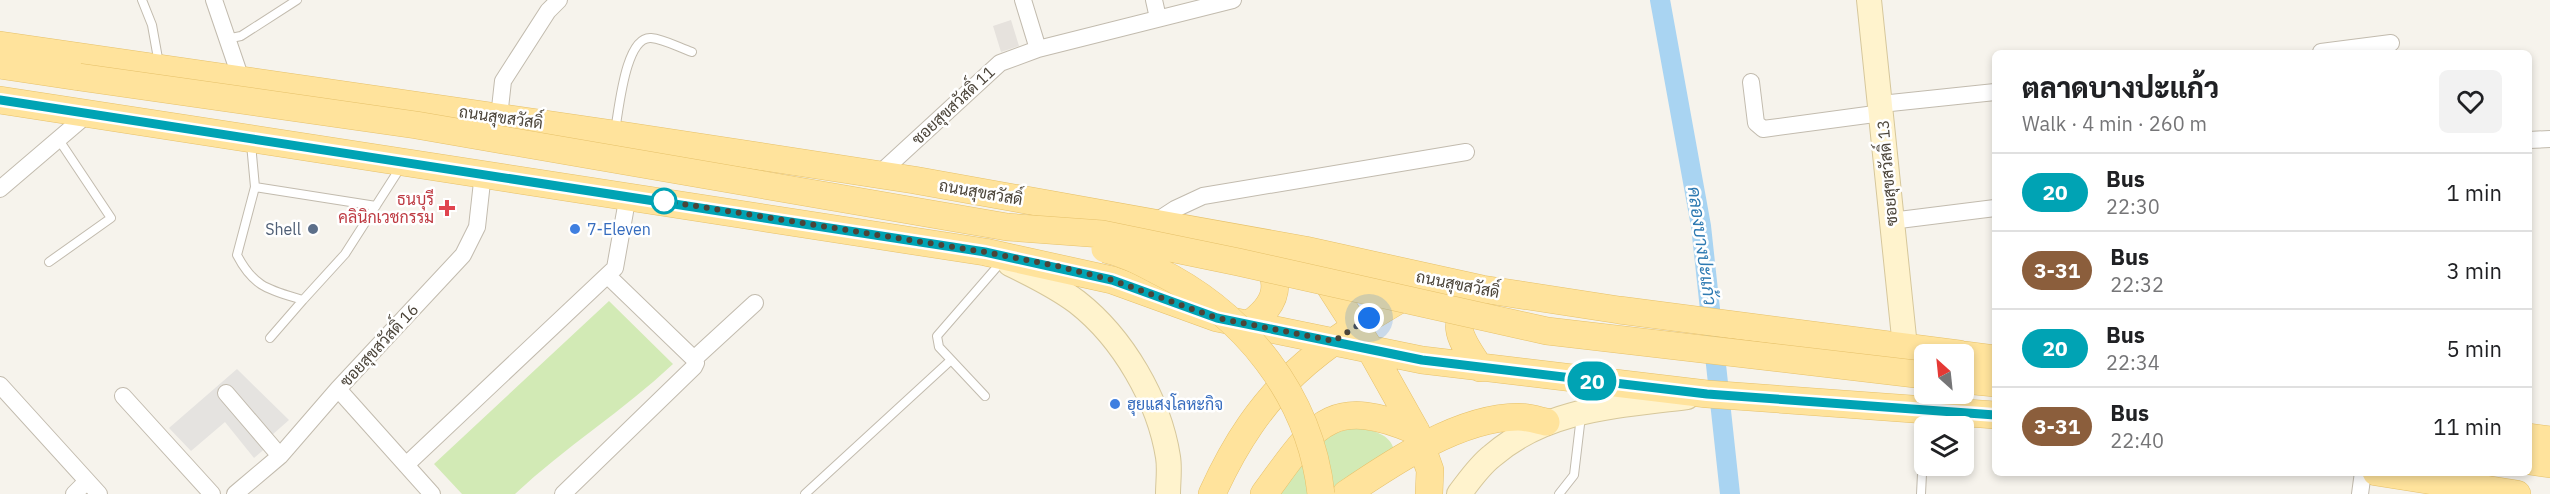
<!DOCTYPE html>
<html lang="en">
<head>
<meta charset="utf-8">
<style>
	body { margin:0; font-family:"IBM Plex Sans",Sarabun,sans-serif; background:#f2f2f2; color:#202124; height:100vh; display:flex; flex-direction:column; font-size:22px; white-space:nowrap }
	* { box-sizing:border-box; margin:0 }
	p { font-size:20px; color:#757577 }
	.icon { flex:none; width:33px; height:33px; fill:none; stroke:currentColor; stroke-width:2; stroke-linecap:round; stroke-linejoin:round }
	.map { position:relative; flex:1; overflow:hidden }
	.panel { position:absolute; left:1992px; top:50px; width:540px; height:426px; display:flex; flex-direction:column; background:#fff; border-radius:9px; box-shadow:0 3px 9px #0003 }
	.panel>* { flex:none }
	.badge { padding:0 12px; border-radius:20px; font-size:21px; line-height:39px }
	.needle { width:39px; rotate:333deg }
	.controls { position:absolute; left:1914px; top:344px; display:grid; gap:12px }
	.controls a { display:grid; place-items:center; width:60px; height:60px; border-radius:9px; background:#fff; box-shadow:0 3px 9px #0003; font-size:30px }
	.you { position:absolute; width:30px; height:30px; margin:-15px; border:4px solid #fff; border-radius:50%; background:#1a73e8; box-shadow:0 0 0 9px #1a73e833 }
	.map>.badge { position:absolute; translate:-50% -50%; box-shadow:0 0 0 3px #fff }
	.round { display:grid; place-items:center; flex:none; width:63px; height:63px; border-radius:9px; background:#f2f2f2 }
	.headline { display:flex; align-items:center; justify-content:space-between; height:102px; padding:0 30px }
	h1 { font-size:28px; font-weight:800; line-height:45px }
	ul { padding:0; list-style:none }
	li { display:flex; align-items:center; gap:18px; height:78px; padding:0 30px; border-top:2px solid #e0e0e0 }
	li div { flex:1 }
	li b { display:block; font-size:22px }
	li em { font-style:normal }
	li .badge { min-width:66px; font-weight:700; text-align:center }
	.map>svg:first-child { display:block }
</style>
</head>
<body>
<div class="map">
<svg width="2550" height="494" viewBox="0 0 2550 494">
	<rect width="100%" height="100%" fill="#f6f3ec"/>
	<path fill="#e6e2dd" d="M 1011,20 L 1019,46 L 1001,52 L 993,26 Z"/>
	<path fill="#d2eab5" d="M 609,301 L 673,364 C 623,411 565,447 515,494 L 462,494 L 434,464 Z
		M 1357,428 C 1371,430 1390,433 1394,450 L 1329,494 L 1278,494 C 1299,464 1317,432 1357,428 Z"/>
	<path fill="#e5e3e0" d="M 237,369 L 289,420 L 272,435 L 275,440 L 254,458 L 225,422 L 191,451 L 169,428 Z"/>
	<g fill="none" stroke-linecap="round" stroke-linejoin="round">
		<path stroke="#a9d4f2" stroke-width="20" d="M 1660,0 L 1701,226 L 1730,494"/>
		<defs>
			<path id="lane" d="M 142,0 L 152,25 L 159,64
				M 226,39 L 241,36 L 297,0
				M 615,130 C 619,111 625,36 651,38 C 664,39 680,48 692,52
				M 251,144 L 255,187 L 237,255 C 254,288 270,290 303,300 L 345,254 L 402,165
				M 255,187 L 376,206
				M 49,262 L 111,218 L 59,140
				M 270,338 L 303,300
				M 985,396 L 939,347 L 937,336 L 1003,260
				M 805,494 L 951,360
				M 1559,494 L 1574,475 L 1581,416
				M 1921,494 L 1925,414"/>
			<path id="street" d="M 214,0 L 241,79
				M 1023,0 L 1038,49
				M 1154,0 L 1158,18
				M 2321,52 L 2391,43
				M 1751,82 L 1756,123 L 1763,129 L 1882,113
				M 1881,104 L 1995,92
				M 499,117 L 503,81 L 548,11 L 559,0
				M 2529,140 L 2550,139
				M 877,176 L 1000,63 L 1038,49 L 1233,0
				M 0,189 L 89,113
				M 1891,221 L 1995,208
				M 1155,222 L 1175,209 L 1203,196 L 1466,152
				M 608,276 L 694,359
				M 0,385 L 99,494
				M 338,389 L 432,494
				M 226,393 L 280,456
				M 123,396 L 212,494
				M 406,465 L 615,268 L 628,195
				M 74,494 L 87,481
				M 235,494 L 280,456 L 338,389 L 463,255 L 477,227 L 483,173
				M 563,494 L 694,367 L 696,363 L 694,359 L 755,303
				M 2360,494 L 2363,472"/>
			<path id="secondary" d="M 1869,0 L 1905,347
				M 1010,264 C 1033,275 1057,287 1077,302 C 1123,338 1159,400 1168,457 C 1170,469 1168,482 1168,494
				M 1459,494 C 1469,481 1479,466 1492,456 C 1547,408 1619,406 1687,397"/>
			<path id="primary" d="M 0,45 L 614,134 L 914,180 L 1305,250 L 1482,289 L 1619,310 L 1959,354
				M 0,65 L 79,77
				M 0,100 L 985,252 L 1112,280 L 1217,318 L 1422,360 L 1707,394 L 1995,415
				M 1318,268 L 1370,349 L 1416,431 L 1430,470 L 1429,494
				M 1477,295 C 1447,324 1460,338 1480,368
				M 1248,325 C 1281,302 1280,283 1264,249
				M 1964,355 L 1995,359
				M 1964,380 L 1995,383
				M 2529,437 L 2550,440
				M 2529,461 L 2550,464
				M 2376,472 L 2517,494
				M 1212,494 C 1261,386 1316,348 1416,290
				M 1264,494 C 1313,428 1328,393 1416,431
				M 1346,494 C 1393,462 1460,417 1518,417 C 1527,417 1537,420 1546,422"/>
		</defs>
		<use href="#lane" stroke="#c2bbae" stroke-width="10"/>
		<use href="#street" stroke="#c2bbae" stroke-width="18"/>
		<use href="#secondary" stroke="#d6c79b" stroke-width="26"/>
		<use href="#primary" stroke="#e6c16a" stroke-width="28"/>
		<use href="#lane" stroke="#fff" stroke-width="8"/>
		<use href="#street" stroke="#fff" stroke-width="16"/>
		<use href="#secondary" stroke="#fff3cd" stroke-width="24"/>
		<use href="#primary" stroke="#ffe39c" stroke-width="27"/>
		<defs>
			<path id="primary-bridge" d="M 79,77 L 416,125 L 1007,227 L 1102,234 L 1238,262 L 1547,331 L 1924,375
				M 1105,249 C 1124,253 1139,261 1156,270 C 1244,313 1310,395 1321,494"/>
		</defs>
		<use href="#primary-bridge" stroke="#e6c16a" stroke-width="28" stroke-linecap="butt"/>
		<use href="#primary-bridge" stroke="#ffe39c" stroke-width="27"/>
	</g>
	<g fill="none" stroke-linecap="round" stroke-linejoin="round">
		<defs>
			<path id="line" d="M 0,100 L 985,252 L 1112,280 L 1217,318 L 1422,360 L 1707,394 L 1995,415"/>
		</defs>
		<use href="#line" stroke="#fff" stroke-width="14"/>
		<use href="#line" stroke="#00a3b4" stroke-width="9"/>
		<path stroke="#4b4439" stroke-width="6" stroke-dasharray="0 10.8" d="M 664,201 L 985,252 L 1057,266 L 1112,280 L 1217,318 L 1334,341 L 1369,318"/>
	</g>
	<circle fill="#fff" stroke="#00a3b4" stroke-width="3" cx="664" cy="201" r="12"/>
	<path fill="#e0444e" stroke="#fff" stroke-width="2" d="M444 199h6v6h6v6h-6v6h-6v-6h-6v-6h6z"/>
	<circle fill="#5c6f8a" stroke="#fff" stroke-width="2" cx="313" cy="229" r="6"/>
	<g fill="#3f7fe0" stroke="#fff" stroke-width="2">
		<circle cx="575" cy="229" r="6"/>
		<circle cx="1115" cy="404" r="6"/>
	</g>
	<g text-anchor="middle" stroke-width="5" stroke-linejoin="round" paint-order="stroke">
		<g font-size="16" fill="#4b4439" stroke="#fff">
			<text transform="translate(953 105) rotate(-43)" y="6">ซอยสุขสวัสดิ์ 11</text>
			<text transform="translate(501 117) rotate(8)" y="6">ถนนสุขสวัสดิ์</text>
			<text transform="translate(1887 173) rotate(-95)" y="6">ซอยสุขสวัสดิ์ 13</text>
			<text transform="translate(981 192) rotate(10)" y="6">ถนนสุขสวัสดิ์</text>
			<text transform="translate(1458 284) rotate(11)" y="6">ถนนสุขสวัสดิ์</text>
			<text transform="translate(379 345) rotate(-47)" y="6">ซอยสุขสวัสดิ์ 16</text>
		</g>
		<g font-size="16" fill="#be3a42" stroke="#fff" text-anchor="end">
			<text x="434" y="205">ธนบุรี<tspan x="434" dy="18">คลินิกเวชกรรม</tspan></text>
		</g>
		<g font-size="16" fill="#4e5e75" stroke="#fff" text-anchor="end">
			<text x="301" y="235">Shell</text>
		</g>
		<g font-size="16" fill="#366cbe" stroke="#fff" text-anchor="start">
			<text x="587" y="235">7-Eleven</text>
			<text x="1127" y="410">ฮุยแสงโลหะกิจ</text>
		</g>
		<g font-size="18" font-style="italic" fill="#2e7ab2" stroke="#fff">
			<text transform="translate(1702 246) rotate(82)" y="6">คลองบางปะแก้ว</text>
		</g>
	</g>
</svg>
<div class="controls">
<a><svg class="needle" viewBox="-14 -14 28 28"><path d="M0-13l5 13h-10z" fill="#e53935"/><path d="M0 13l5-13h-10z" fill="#757577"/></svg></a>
<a><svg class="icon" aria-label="layers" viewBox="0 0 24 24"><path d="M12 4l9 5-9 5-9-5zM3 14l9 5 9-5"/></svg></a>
</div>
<div class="you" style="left:1369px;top:318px"></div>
<b class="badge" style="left:1592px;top:381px;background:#00a3b4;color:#fff">20</b>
<section class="panel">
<div class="headline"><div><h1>ตลาดบางปะแก้ว</h1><p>Walk · 4 min · 260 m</p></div><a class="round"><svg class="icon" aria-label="heart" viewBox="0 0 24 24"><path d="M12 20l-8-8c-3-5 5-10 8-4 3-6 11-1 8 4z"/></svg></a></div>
<ul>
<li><span class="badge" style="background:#00a3b4;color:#fff">20</span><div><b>Bus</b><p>22:30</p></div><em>1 min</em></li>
<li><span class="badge" style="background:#8b5e3c;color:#fff">3-31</span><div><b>Bus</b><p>22:32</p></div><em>3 min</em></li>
<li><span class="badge" style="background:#00a3b4;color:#fff">20</span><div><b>Bus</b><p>22:34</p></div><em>5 min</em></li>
<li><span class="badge" style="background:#8b5e3c;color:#fff">3-31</span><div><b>Bus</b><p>22:40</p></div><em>11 min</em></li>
</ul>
</section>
</div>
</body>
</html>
